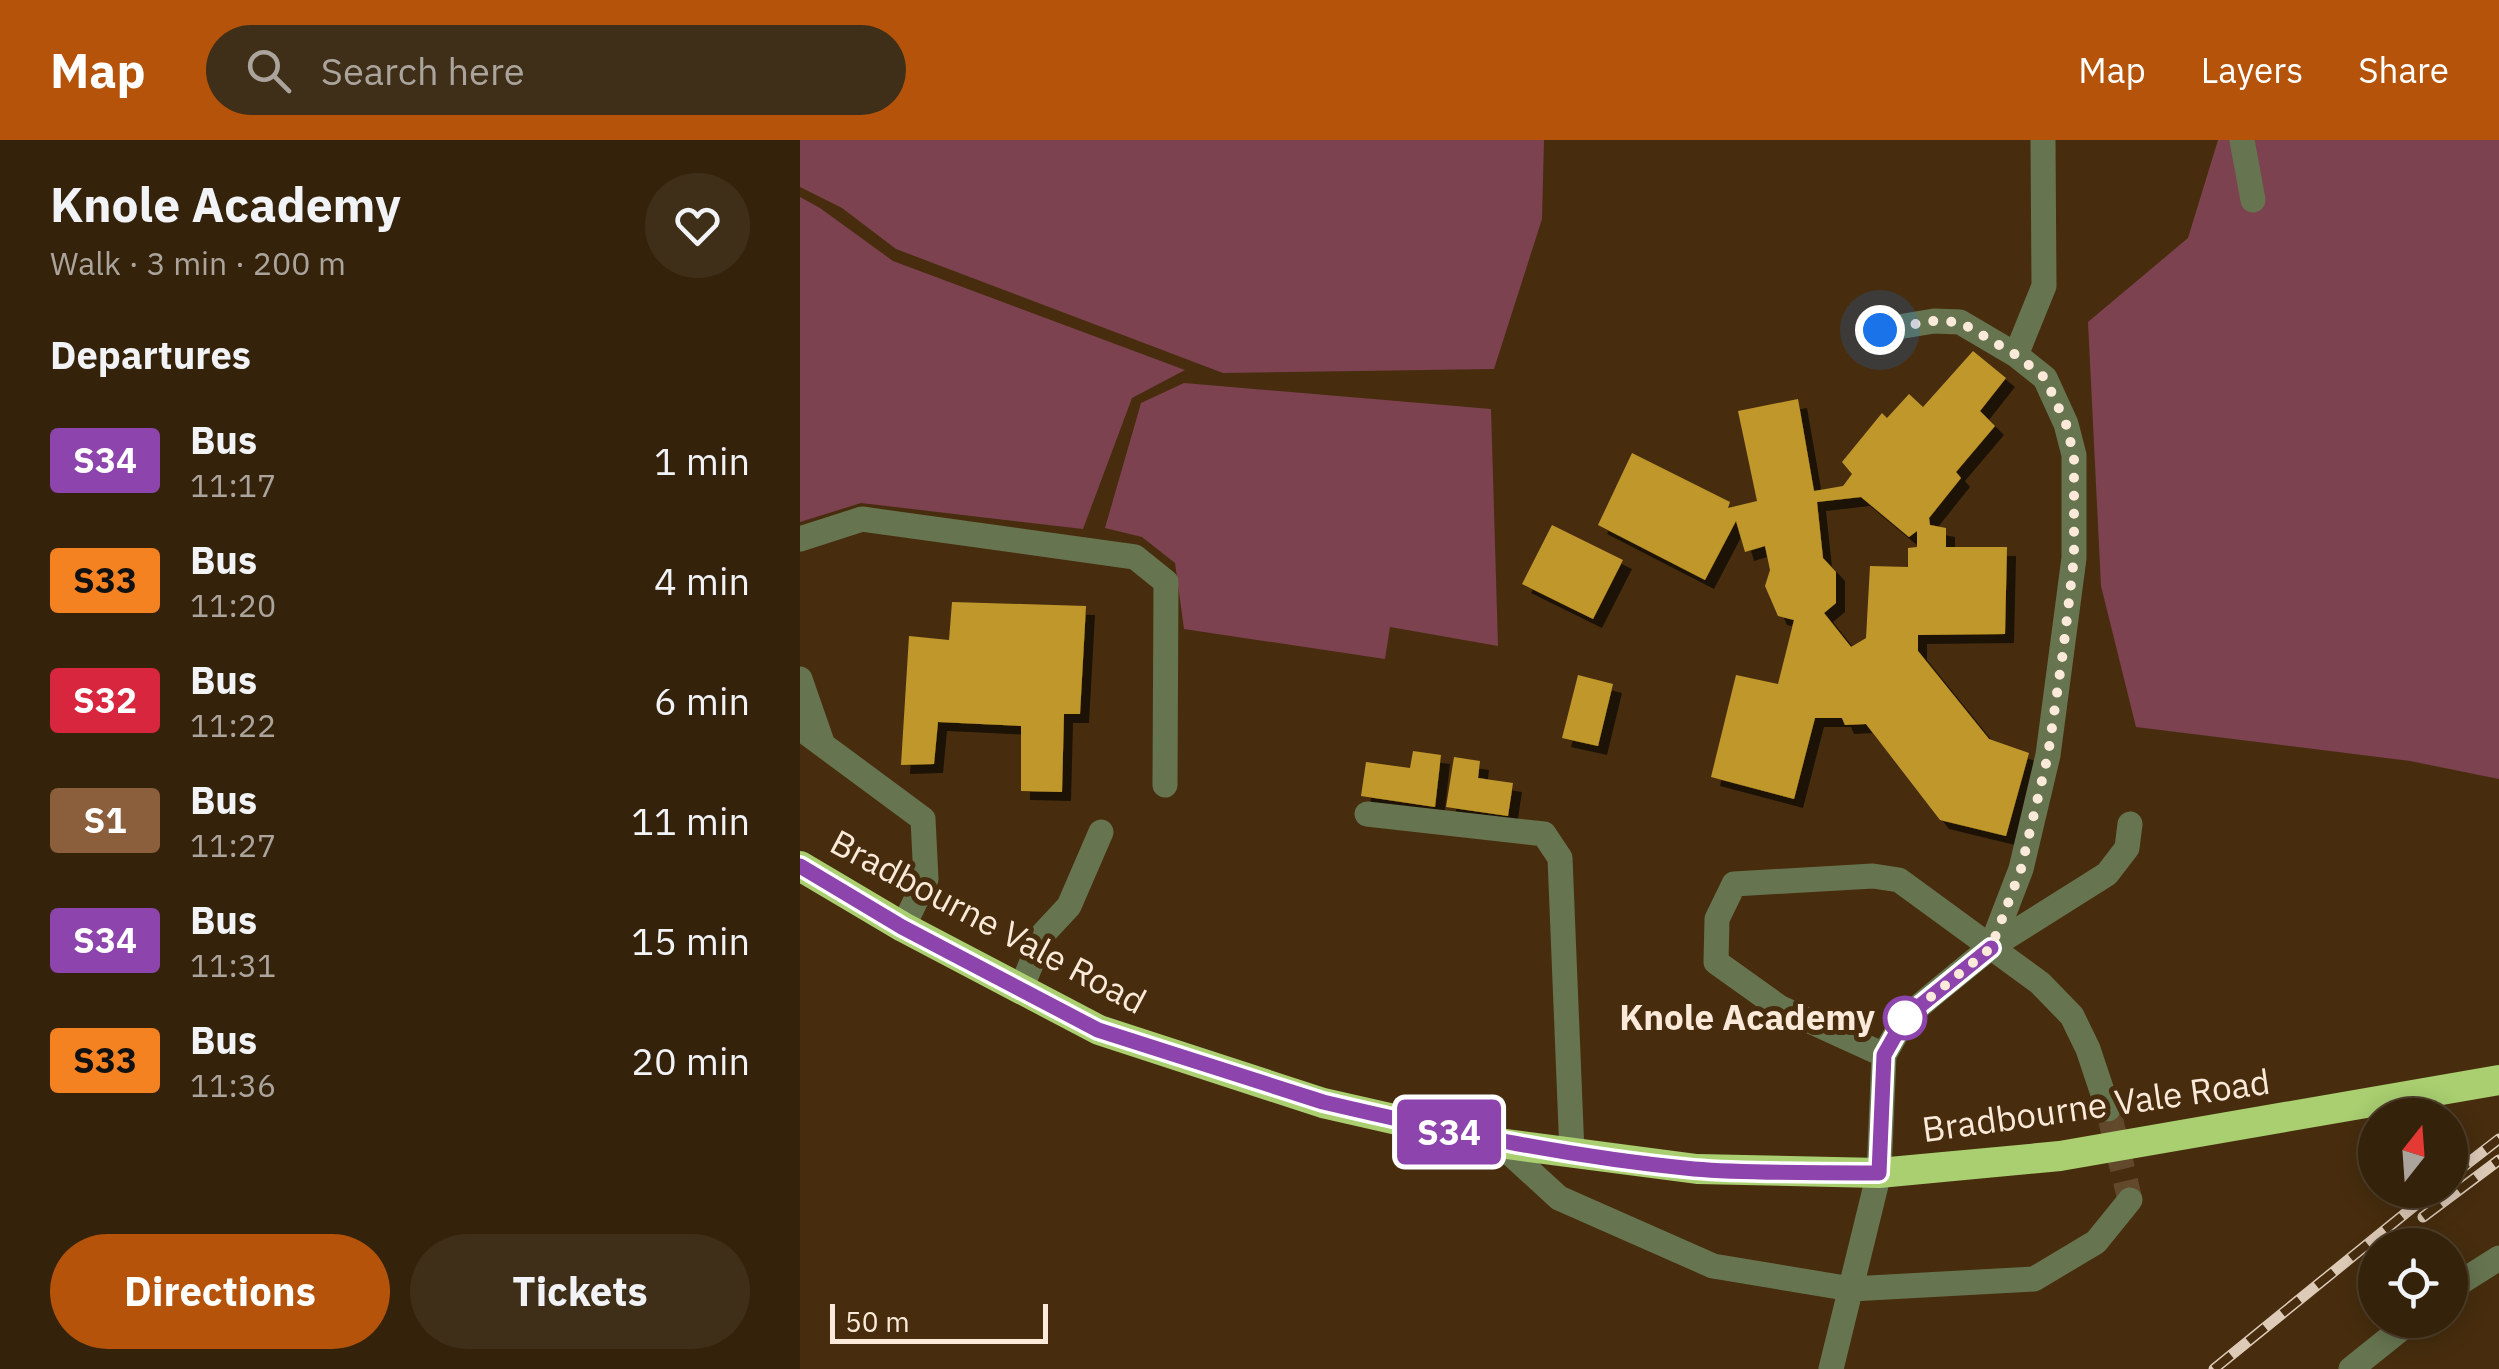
<!DOCTYPE html>
<html lang="en">
<head>
<meta charset="utf-8">
<style>
	body { margin:0; font-family:"IBM Plex Sans",sans-serif; background:#402f18; color:#f1f3f6; height:100vh; display:flex; flex-direction:column; font-size:38px; white-space:nowrap }
	* { box-sizing:border-box; margin:0 }
	p { font-size:32px; color:#aaa49c }
	.icon { flex:none; width:55px; height:55px; fill:none; stroke:currentColor; stroke-width:2; stroke-linecap:round; stroke-linejoin:round }
	.map { position:relative; flex:1; overflow:hidden }
	.panel { display:flex; flex-direction:column; background:#35220a; width:800px }
	.panel>* { flex:none }
	.badge { padding:0 20px; border-radius:8px; font-size:35px; line-height:65px }
	.needle { width:65px; rotate:17deg }
	.buttons { position:absolute; left:1558px; top:958px; display:grid; gap:20px }
	.buttons a { display:grid; place-items:center; width:110px; height:110px; border-radius:50%; background:#35220a; box-shadow:0 5px 25px #0003,0 0 0 2px #4f3f2b; font-size:50px }
	.scale { position:absolute; left:30px; bottom:25px; width:218px; box-sizing:border-box; padding-left:10px; border:5px solid #fbead9; border-top:0; font-size:28px; line-height:35px; white-space:nowrap; color:#fbead9; -webkit-text-stroke:8px #472d0e; paint-order:stroke }
	.you { position:absolute; width:50px; height:50px; margin:-25px; border:8px solid #fff; border-radius:50%; background:#1a73e8; box-shadow:0 0 0 15px #1a73e833 }
	.map>.badge { position:absolute; translate:-50% -50%; box-shadow:0 0 0 5px #fff }
	h2 { padding:0 50px; font-size:38px; line-height:90px }
	.round { display:grid; place-items:center; flex:none; width:105px; height:105px; border-radius:52px; background:#402f18 }
	.headline { display:flex; align-items:center; justify-content:space-between; height:170px; padding:0 50px }
	h1 { font-size:48px; font-weight:700; line-height:75px }
	.primary-button { display:flex; gap:20px; margin-top:auto; padding:20px 50px }
	.primary-button a { flex:1; height:115px; border-radius:60px; background:#b45309; color:#fff; font-size:40px; font-weight:700; line-height:115px; text-align:center }
	.primary-button a+a { background:#402f18; color:#f1f3f6 }
	ul { padding:0; list-style:none }
	li { display:flex; align-items:center; gap:30px; height:120px; padding:0 50px }
	li div { flex:1 }
	li b { display:block; font-size:38px }
	li em { font-style:normal }
	li .badge { min-width:110px; font-weight:700; text-align:center }
	header { display:flex; align-items:center; gap:60px; box-sizing:border-box; height:140px; padding:0 50px; background:#b45309; color:#fff }
	header strong { font-size:48px }
	nav { display:flex; gap:55px; margin-inline-start:auto; font-size:35px }
	.search { width:700px; height:90px; background:#402f18; display:flex; align-items:center; gap:25px; box-sizing:border-box; padding:0 35px; border-radius:55px; color:#aaa49c; font-size:38px }
	main { display:flex; flex:1; min-height:0 }
	.map>svg:first-child { display:block }
</style>
</head>
<body>
<header>
<strong>Map</strong>
<div class="search"><svg class="icon" aria-label="search" viewBox="0 0 24 24"><circle cx="10" cy="10" r="6"/><path d="M15 15l6 6"/></svg>Search here</div>
<nav><a>Map</a><a>Layers</a><a>Share</a></nav>
</header>
<main>
<section class="panel">
<div class="headline"><div><h1>Knole Academy</h1><p>Walk · 3 min · 200 m</p></div><a class="round"><svg class="icon" aria-label="heart" viewBox="0 0 24 24"><path d="M12 20l-8-8c-3-5 5-10 8-4 3-6 11-1 8 4z"/></svg></a></div>
<h2>Departures</h2>
<ul>
<li><span class="badge" style="background:#8e44ad;color:#fff">S34</span><div><b>Bus</b><p>11:17</p></div><em>1 min</em></li>
<li><span class="badge" style="background:#f58220;color:#111">S33</span><div><b>Bus</b><p>11:20</p></div><em>4 min</em></li>
<li><span class="badge" style="background:#d7263d;color:#fff">S32</span><div><b>Bus</b><p>11:22</p></div><em>6 min</em></li>
<li><span class="badge" style="background:#8b5e3c;color:#fff">S1</span><div><b>Bus</b><p>11:27</p></div><em>11 min</em></li>
<li><span class="badge" style="background:#8e44ad;color:#fff">S34</span><div><b>Bus</b><p>11:31</p></div><em>15 min</em></li>
<li><span class="badge" style="background:#f58220;color:#111">S33</span><div><b>Bus</b><p>11:36</p></div><em>20 min</em></li>
</ul>
<div class="primary-button"><a>Directions</a><a>Tickets</a></div>
</section>
<div class="map">
<svg width="1699" height="1229" viewBox="0 0 1699 1229">
	<defs>
		<filter id="shadow"><feDropShadow dx="9" dy="9" stdDeviation="0" flood-color="#0009"/></filter>
	</defs>
	<rect width="100%" height="100%" fill="#472d0e"/>
	<path fill="#7c424f" d="M 0,0 L 744,0 L 742,79 L 694,229 L 423,233 L 96,109 L 42,68 L 0,47 Z
		M 1418,0 L 1699,0 L 1699,639 L 1610,621 L 1336,587 L 1301,446 L 1288,182 L 1388,98 Z
		M 0,57 L 20,68 L 93,121 L 385,230 L 332,258 L 283,389 L 61,363 L 0,382 Z
		M 384,243 L 691,269 L 698,506 L 590,487 L 585,519 L 384,489 L 375,423 L 342,397 L 305,388 L 341,263 Z"/>
	<path fill="#c0972a" fill-rule="evenodd" filter="url(#shadow)" d="M 1173,211 L 1206,238 L 1180,271 L 1195,286 L 1156,332 L 1161,338 L 1129,378 L 1130,385 L 1146,388 L 1146,407 L 1207,407 L 1205,494 L 1118,495 L 1118,511 L 1189,599 L 1229,613 L 1206,696 L 1140,680 L 1066,584 L 1045,585 L 1042,578 L 1015,578 L 994,659 L 911,637 L 936,535 L 978,544 L 994,480 L 978,476 L 965,446 L 970,430 L 965,406 L 945,412 L 936,381 L 905,440 L 798,385 L 832,313 L 930,362 L 928,368 L 957,361 L 938,271 L 998,259 L 1014,351 L 1043,346 L 1052,334 L 1042,322 L 1082,273 L 1087,278 L 1109,254 L 1123,267 ZM 1061,357 L 1109,397 L 1117,391 L 1117,407 L 1108,408 L 1108,427 L 1070,426 L 1066,498 L 1051,507 L 1024,473 L 1036,463 L 1036,432 L 1023,418 L 1017,362 Z
		M 752,385 L 823,420 L 793,479 L 722,444 Z
		M 152,462 L 286,466 L 280,574 L 264,574 L 262,652 L 221,651 L 221,586 L 138,582 L 134,624 L 101,625 L 109,496 L 149,500 Z
		M 778,535 L 813,544 L 798,606 L 762,598 Z
		M 613,611 L 641,615 L 635,667 L 561,656 L 566,622 L 610,628 Z
		M 654,617 L 680,621 L 678,638 L 713,643 L 708,676 L 646,667 Z"/>
	<g fill="none" stroke-linecap="round" stroke-linejoin="round">
		<path stroke="#62492c" stroke-width="25" stroke-dasharray="25 12" stroke-linecap="butt" d="M 1308,969 L 1330,1060"/>
		<path stroke="#667550" stroke-width="25" d="M 1442,0 L 1453,60
			M 1080,190 L 1134,181 L 1160,182 L 1216,215 L 1245,238 L 1266,284 L 1274,315 L 1274,418 L 1248,615 L 1221,729 L 1191,807
			M 1216,215 L 1244,146 L 1243,0
			M 0,399 L 62,379 L 335,417 L 366,442 L 365,645
			M 0,539 L 23,605
			M 0,588 L 123,679 L 126,739 L 103,787
			M 567,674 L 744,694 L 760,718 L 772,1013
			M 221,849 L 243,794 L 269,766 L 301,692
			M 1084,915 L 979,867 L 916,822 L 917,779 L 934,744 L 1073,736 L 1099,740 L 1240,843 L 1272,876 L 1288,909 L 1308,969
			M 699,1003 L 759,1058 L 913,1126 L 1051,1149 L 1234,1139 L 1296,1102 L 1330,1060
			M 1650,1149 L 1699,1118
			M 1031,1229 L 1079,1033 L 1084,915 L 1105,878 L 1136,852 L 1191,807 L 1307,734 L 1327,708 L 1330,684
			M 1551,1229 L 1612,1180"/>
		<path stroke="#a9cf70" stroke-width="30" d="M 0,726 L 103,787 L 299,890 L 523,963 L 699,1003 L 897,1029 L 1079,1033 L 1260,1016 L 1699,940"/>
		<defs>
			<path id="rail" d="M 1650,1037 L 1699,999
				M 1623,1077 L 1699,1020
				M 1414,1229 L 1634,1050"/>
		</defs>
		<use href="#rail" stroke="#ddcab7" stroke-width="11"/>
		<use href="#rail" stroke="#472d0e" stroke-width="8" stroke-dasharray="22" stroke-linecap="butt"/>
	</g>
	<g fill="none" stroke-linecap="round" stroke-linejoin="round">
		<defs>
			<path id="line" d="M 0,726 L 102,787 L 298,890 L 523,962 C 646,991 768,1017 894,1029 C 955,1034 1018,1032 1079,1033 L 1084,915 L 1105,878 L 1191,808"/>
		</defs>
		<use href="#line" stroke="#fff" stroke-width="22"/>
		<use href="#line" stroke="#8e44ad" stroke-width="15"/>
		<path stroke="#fbead9" stroke-width="10" stroke-dasharray="0 18" d="M 1080,190 L 1134,181 L 1160,182 L 1216,215 L 1245,238 L 1266,284 L 1274,316 L 1274,418 L 1263,512 L 1248,615 L 1221,729 L 1191,808 L 1105,878"/>
	</g>
	<circle fill="#fff" stroke="#8e44ad" stroke-width="5" cx="1105" cy="878" r="20"/>
	<g text-anchor="middle" stroke-width="10" stroke-linejoin="round" paint-order="stroke">
		<g font-size="35" fill="#fbead9" stroke="#472d0e">
			<text transform="translate(188 782) rotate(28)" y="12">Bradbourne Vale Road</text>
			<text transform="translate(1296 966) rotate(-8)" y="12">Bradbourne Vale Road</text>
		</g>
		<g font-size="35" font-weight="bold" fill="#fbead9" stroke="#472d0e" text-anchor="end">
			<text x="1075" y="890">Knole Academy</text>
		</g>
	</g>
</svg>
<div class="buttons">
<a><svg class="needle" viewBox="-14 -14 28 28"><path d="M0-13l5 13h-10z" fill="#e53935"/><path d="M0 13l5-13h-10z" fill="#aaa49c"/></svg></a>
<a><svg class="icon" aria-label="locate" viewBox="0 0 24 24"><circle cx="12" cy="12" r="6"/><path d="M12 2v4M12 18v4M2 12h4M18 12h4"/></svg></a>
</div>
<div class="scale">50 m</div>
<div class="you" style="left:1080px;top:190px"></div>
<b class="badge" style="left:649px;top:992px;background:#8e44ad;color:#fff">S34</b>
</div>
</main>
</body>
</html>
